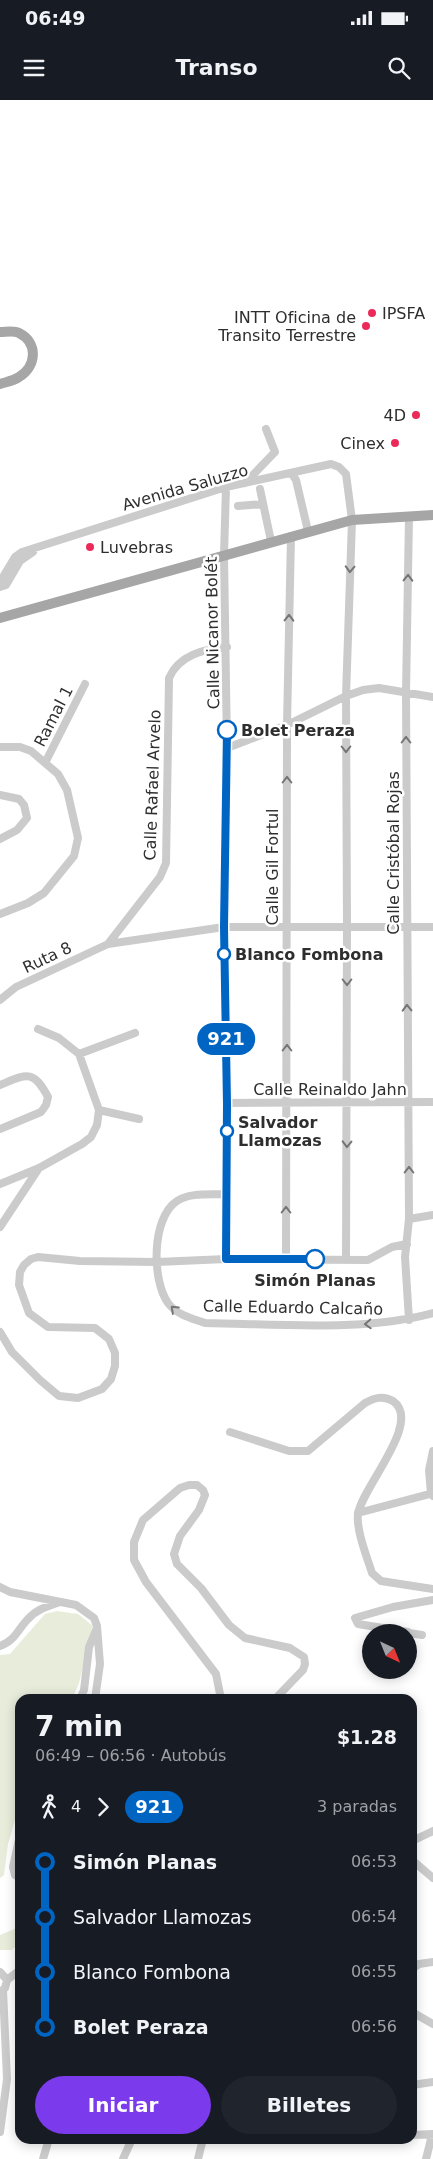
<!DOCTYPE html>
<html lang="es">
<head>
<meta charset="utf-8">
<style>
	body { margin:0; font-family:"DejaVu Sans",sans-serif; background:#20242c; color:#f1f3f6; height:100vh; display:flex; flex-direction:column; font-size:19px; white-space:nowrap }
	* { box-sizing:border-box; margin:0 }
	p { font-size:16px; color:#9ea1a6 }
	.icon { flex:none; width:28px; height:28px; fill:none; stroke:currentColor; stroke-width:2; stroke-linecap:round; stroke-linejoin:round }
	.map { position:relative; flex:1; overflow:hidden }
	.drawer { position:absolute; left:15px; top:1594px; width:402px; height:450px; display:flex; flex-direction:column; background:#171b24; border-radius:15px; box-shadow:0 2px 12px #0003 }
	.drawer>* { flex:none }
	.badge { padding:0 10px; border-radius:16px; font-size:18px; line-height:32px }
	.needle { width:32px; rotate:137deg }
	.buttons { position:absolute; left:362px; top:1524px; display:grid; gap:10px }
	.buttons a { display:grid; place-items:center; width:55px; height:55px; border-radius:50%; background:#171b24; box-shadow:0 2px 12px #0003; font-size:25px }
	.map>.badge { position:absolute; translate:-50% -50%; box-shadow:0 0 0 2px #fff }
	.legs { display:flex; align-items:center; gap:8px; height:55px; padding:0 20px; font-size:16px }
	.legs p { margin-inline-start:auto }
	.headline { display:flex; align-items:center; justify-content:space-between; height:85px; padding:0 20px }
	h1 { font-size:28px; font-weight:700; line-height:38px }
	.primary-button { display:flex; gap:10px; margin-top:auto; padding:10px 20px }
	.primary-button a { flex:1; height:58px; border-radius:30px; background:#7c3aed; color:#fff; font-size:20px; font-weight:700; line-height:58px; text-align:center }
	.primary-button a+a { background:#20242c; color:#f1f3f6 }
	ul { padding:0 20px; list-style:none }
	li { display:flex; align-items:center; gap:18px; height:55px; font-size:19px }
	li i { display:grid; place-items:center; width:8px; height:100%; margin:0 6px; background:currentColor }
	li i::after { content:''; width:12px; height:12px; margin:-6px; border:4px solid; border-radius:50%; background:#171b24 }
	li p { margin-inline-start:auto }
	li:first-child i { background:linear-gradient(#0000 50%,currentColor 0) }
	li:last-child i { background:linear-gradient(currentColor 50%,#0000 0) }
	.status { display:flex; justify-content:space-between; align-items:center; height:35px; padding:0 25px; background:#171b24; direction:ltr }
	.status svg { height:14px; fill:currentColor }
	header { display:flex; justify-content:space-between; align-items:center; height:65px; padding:0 20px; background:#171b24; font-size:22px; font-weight:700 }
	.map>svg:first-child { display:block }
</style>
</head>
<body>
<div class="status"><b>06:49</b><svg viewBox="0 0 49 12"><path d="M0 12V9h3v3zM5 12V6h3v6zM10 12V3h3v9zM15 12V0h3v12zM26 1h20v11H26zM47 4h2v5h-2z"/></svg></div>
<header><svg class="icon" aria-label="menu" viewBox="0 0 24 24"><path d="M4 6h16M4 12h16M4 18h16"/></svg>Transo<svg class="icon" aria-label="search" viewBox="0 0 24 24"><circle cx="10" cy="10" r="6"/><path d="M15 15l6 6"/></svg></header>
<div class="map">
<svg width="433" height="2059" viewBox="0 0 433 2059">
	<rect width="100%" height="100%" fill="#fff"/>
	<path fill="#e7ecdb" d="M 57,1511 L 78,1514 L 93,1526 L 79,1583 L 72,1599 L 20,1599 L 20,1703 L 8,1744 L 4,1775 L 0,1778 L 0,1555 L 10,1554 L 45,1514 Z
		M 20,1824 L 20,1842 L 12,1850 L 0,1850 L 0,1835 L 17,1828 Z"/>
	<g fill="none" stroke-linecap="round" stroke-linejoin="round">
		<path stroke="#cbcbcb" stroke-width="8" d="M 291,373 L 296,380 L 308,431
			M 245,383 L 275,352 L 266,329
			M 260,389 L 271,441
			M 238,406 L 263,404
			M 0,482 L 15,457 L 22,452 L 226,387 L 331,364 L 339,367 L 346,374 L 352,420 L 346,596 L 347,827 L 346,1159
			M 0,487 L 6,485 L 20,461 L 33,452
			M 0,647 L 20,647 L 31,651 L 58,674 L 67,690 L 78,738 L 74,756 L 44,793 L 28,803 L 0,814
			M 227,648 L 287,625 L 346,596 L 363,590 L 379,588 L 433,597
			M 46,661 L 85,584
			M 0,695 L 19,699 L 24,705 L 27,718 L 17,730 L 0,739
			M 108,844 L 160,777 L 166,763 L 169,578 C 179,555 204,549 227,547
			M 0,900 L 16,887 L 108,844 L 224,827 L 433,827
			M 79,954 L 135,933
			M 0,985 C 27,974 33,969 48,997 L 46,1005 L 41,1012 L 0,1029
			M 227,1003 L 433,1002
			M 99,1010 L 139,1019
			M 0,1084 L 39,1068 L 82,1044 L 91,1037 L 97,1025 L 99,1010 L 79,954 L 59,938 L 38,929
			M 226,1094 C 211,1095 190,1092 177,1101 C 151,1118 152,1181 168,1203 C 177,1215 191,1218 205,1223 C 278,1224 363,1232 433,1213
			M 409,1119 L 433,1115
			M 0,1127 L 39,1068
			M 226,1159 L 227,1003 L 224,827 L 227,648 L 224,455 L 226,387
			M 286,1159 L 287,625 L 291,436
			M 409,1220 L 405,1157 L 409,1119 L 406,593 L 409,416
			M 0,1232 L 12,1252 L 40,1280 L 59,1296 L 78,1298 L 102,1289 L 111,1279 L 115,1266 L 115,1253 L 109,1239 L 95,1228 L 48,1227 L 29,1213 L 19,1185 L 20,1172 L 24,1165 L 31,1159 L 38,1157 L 80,1161 L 157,1162 L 226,1159 L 368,1160 L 392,1147 L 407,1144
			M 230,1332 L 289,1351 L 308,1351 L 365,1303 C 374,1298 383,1295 393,1301 C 423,1322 362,1387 358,1414 C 356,1430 367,1457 372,1473 L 381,1481 L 433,1489
			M 433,1351 L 429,1370 L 431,1394 L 433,1396
			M 358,1413 L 433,1393
			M 0,1487 L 10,1492 L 76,1505 L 94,1518 L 97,1526 L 100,1564 L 95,1599
			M 408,1532 L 358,1524 L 355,1518 L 393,1507 L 433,1500
			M 409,1533 L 422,1535
			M 0,1546 C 15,1541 18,1529 28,1519 C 37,1509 48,1506 60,1502
			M 80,1599 L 84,1590 L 89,1547 L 97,1528
			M 221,1599 L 216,1574 L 146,1482 L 134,1460 L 134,1442 L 143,1420 L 180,1388 L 189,1385 L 197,1385 L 203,1390 L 205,1395 L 199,1410 L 180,1436 L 174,1454 L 177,1464 L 201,1488 L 229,1525 L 245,1538 L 290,1548 L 304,1557 L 305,1564 L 303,1570 L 275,1599
			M 20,1735 L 13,1767 L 15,1775 L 20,1778
			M 412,1741 L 433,1731
			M 412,1760 L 433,1778
			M 412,1869 L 419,1864 L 433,1862
			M 0,1872 L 7,1880 L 5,1888 L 0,1892
			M 7,1880 L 20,1870
			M 412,1912 L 433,1924
			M 412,1985 L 433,1982
			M 0,2032 L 7,1979 L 3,1890
			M 412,2035 L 433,2034
			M 43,2059 L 49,2039
			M 123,2059 L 132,2039
			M 198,2059 L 203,2039
			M 426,2059 L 432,2035"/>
		<path stroke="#a6a6a6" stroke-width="10" d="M 0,232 C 6,232 14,230 19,233 C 39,243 36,267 19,277 C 13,281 6,282 0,284
			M 0,518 L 352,420 L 433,415"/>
	</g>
	<defs><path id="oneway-chevron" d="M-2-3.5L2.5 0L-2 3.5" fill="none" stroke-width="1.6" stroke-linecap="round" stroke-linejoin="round" transform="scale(1.25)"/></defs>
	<g stroke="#757575">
		<use href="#oneway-chevron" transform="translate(350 469) rotate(92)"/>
		<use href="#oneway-chevron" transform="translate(408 478) rotate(-89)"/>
		<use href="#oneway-chevron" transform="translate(289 518) rotate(-89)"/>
		<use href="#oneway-chevron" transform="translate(406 640) rotate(-90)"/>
		<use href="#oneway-chevron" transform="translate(346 649) rotate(90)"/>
		<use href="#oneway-chevron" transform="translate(287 680) rotate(-90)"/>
		<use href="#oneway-chevron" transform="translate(347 882) rotate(90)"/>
		<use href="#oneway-chevron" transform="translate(407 908) rotate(-91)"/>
		<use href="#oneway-chevron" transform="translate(287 948) rotate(-90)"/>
		<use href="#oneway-chevron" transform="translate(347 1044) rotate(91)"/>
		<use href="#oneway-chevron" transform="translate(409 1070) rotate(-90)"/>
		<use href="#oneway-chevron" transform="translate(286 1110) rotate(-90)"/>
		<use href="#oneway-chevron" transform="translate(174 1209) rotate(-137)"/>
		<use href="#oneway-chevron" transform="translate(368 1224) rotate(177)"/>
	</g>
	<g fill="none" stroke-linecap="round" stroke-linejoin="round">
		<defs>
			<path id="line-1" d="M 227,630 L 224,827 L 227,1004 L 226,1159 L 315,1159"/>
		</defs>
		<use href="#line-1" stroke="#fff" stroke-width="11"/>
		<use href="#line-1" stroke="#0064c3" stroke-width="8"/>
	</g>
	<g fill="#eb2a5a" stroke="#fff" stroke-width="2">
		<circle cx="372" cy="213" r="5"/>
		<circle cx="366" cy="226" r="5"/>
		<circle cx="416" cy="315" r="5"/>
		<circle cx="395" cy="343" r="5"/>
		<circle cx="90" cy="447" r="5"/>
	</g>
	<g fill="#fff" stroke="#0064c3" stroke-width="2.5">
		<circle cx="227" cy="630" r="9"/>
		<circle cx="224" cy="854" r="6"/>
		<circle cx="227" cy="1031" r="6"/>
		<circle cx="315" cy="1159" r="9"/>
	</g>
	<g text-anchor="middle" stroke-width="5" stroke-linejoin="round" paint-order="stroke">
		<g font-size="16" fill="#2e2e2e" stroke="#fff" text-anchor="end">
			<text x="382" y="219" text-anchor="start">IPSFA</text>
			<text x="356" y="223">INTT Oficina de<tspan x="356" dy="18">Transito Terrestre</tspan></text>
			<text x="406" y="321">4D</text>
			<text x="385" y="349">Cinex</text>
			<text x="100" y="453" text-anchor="start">Luvebras</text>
		</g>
		<g font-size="16" fill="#2e2e2e" stroke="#fff">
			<text transform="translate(185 387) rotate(-16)" y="6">Avenida Saluzzo</text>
			<text transform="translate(212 533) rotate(-91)" y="6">Calle Nicanor Bolét</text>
			<text transform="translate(53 616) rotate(-63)" y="6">Ramal 1</text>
			<text transform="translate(152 685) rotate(-88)" y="6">Calle Rafael Arvelo</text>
			<text transform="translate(393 753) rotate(-90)" y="6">Calle Cristóbal Rojas</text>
			<text transform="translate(272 767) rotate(-90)" y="6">Calle Gil Fortul</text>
			<text transform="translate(47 857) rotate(-25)" y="6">Ruta 8</text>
			<text x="330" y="995">Calle Reinaldo Jahn</text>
			<text transform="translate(293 1207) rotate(1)" y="6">Calle Eduardo Calcaño</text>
		</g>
		<g font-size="16" font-weight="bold" fill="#2e2e2e" stroke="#fff" text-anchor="start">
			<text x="241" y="636">Bolet Peraza</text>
			<text x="235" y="860">Blanco Fombona</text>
			<text x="238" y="1028">Salvador<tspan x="238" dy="18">Llamozas</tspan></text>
			<text x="315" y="1186" text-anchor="middle">Simón Planas</text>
		</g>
	</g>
</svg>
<div class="buttons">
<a><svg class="needle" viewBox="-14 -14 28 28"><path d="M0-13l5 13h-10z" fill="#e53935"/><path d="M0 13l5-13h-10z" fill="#9ea1a6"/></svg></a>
</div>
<b class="badge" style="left:226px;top:939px;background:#0064c3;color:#fff">921</b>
<section class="drawer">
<div class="headline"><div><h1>7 min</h1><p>06:49 – 06:56 · Autobús</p></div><b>$1.28</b></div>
<div class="legs"><svg class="icon" aria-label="walk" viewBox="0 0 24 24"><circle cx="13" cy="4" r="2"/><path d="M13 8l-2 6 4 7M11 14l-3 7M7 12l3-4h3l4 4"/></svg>4<svg class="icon" aria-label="forward" viewBox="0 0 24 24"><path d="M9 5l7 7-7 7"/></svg><b class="badge" style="background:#0064c3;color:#fff">921</b><p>3 paradas</p></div>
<ul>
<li><i style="color:#0064c3"></i><b>Simón Planas</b><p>06:53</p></li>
<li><i style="color:#0064c3"></i><span>Salvador Llamozas</span><p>06:54</p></li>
<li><i style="color:#0064c3"></i><span>Blanco Fombona</span><p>06:55</p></li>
<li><i style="color:#0064c3"></i><b>Bolet Peraza</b><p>06:56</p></li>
</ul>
<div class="primary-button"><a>Iniciar</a><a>Billetes</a></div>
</section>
</div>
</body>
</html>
